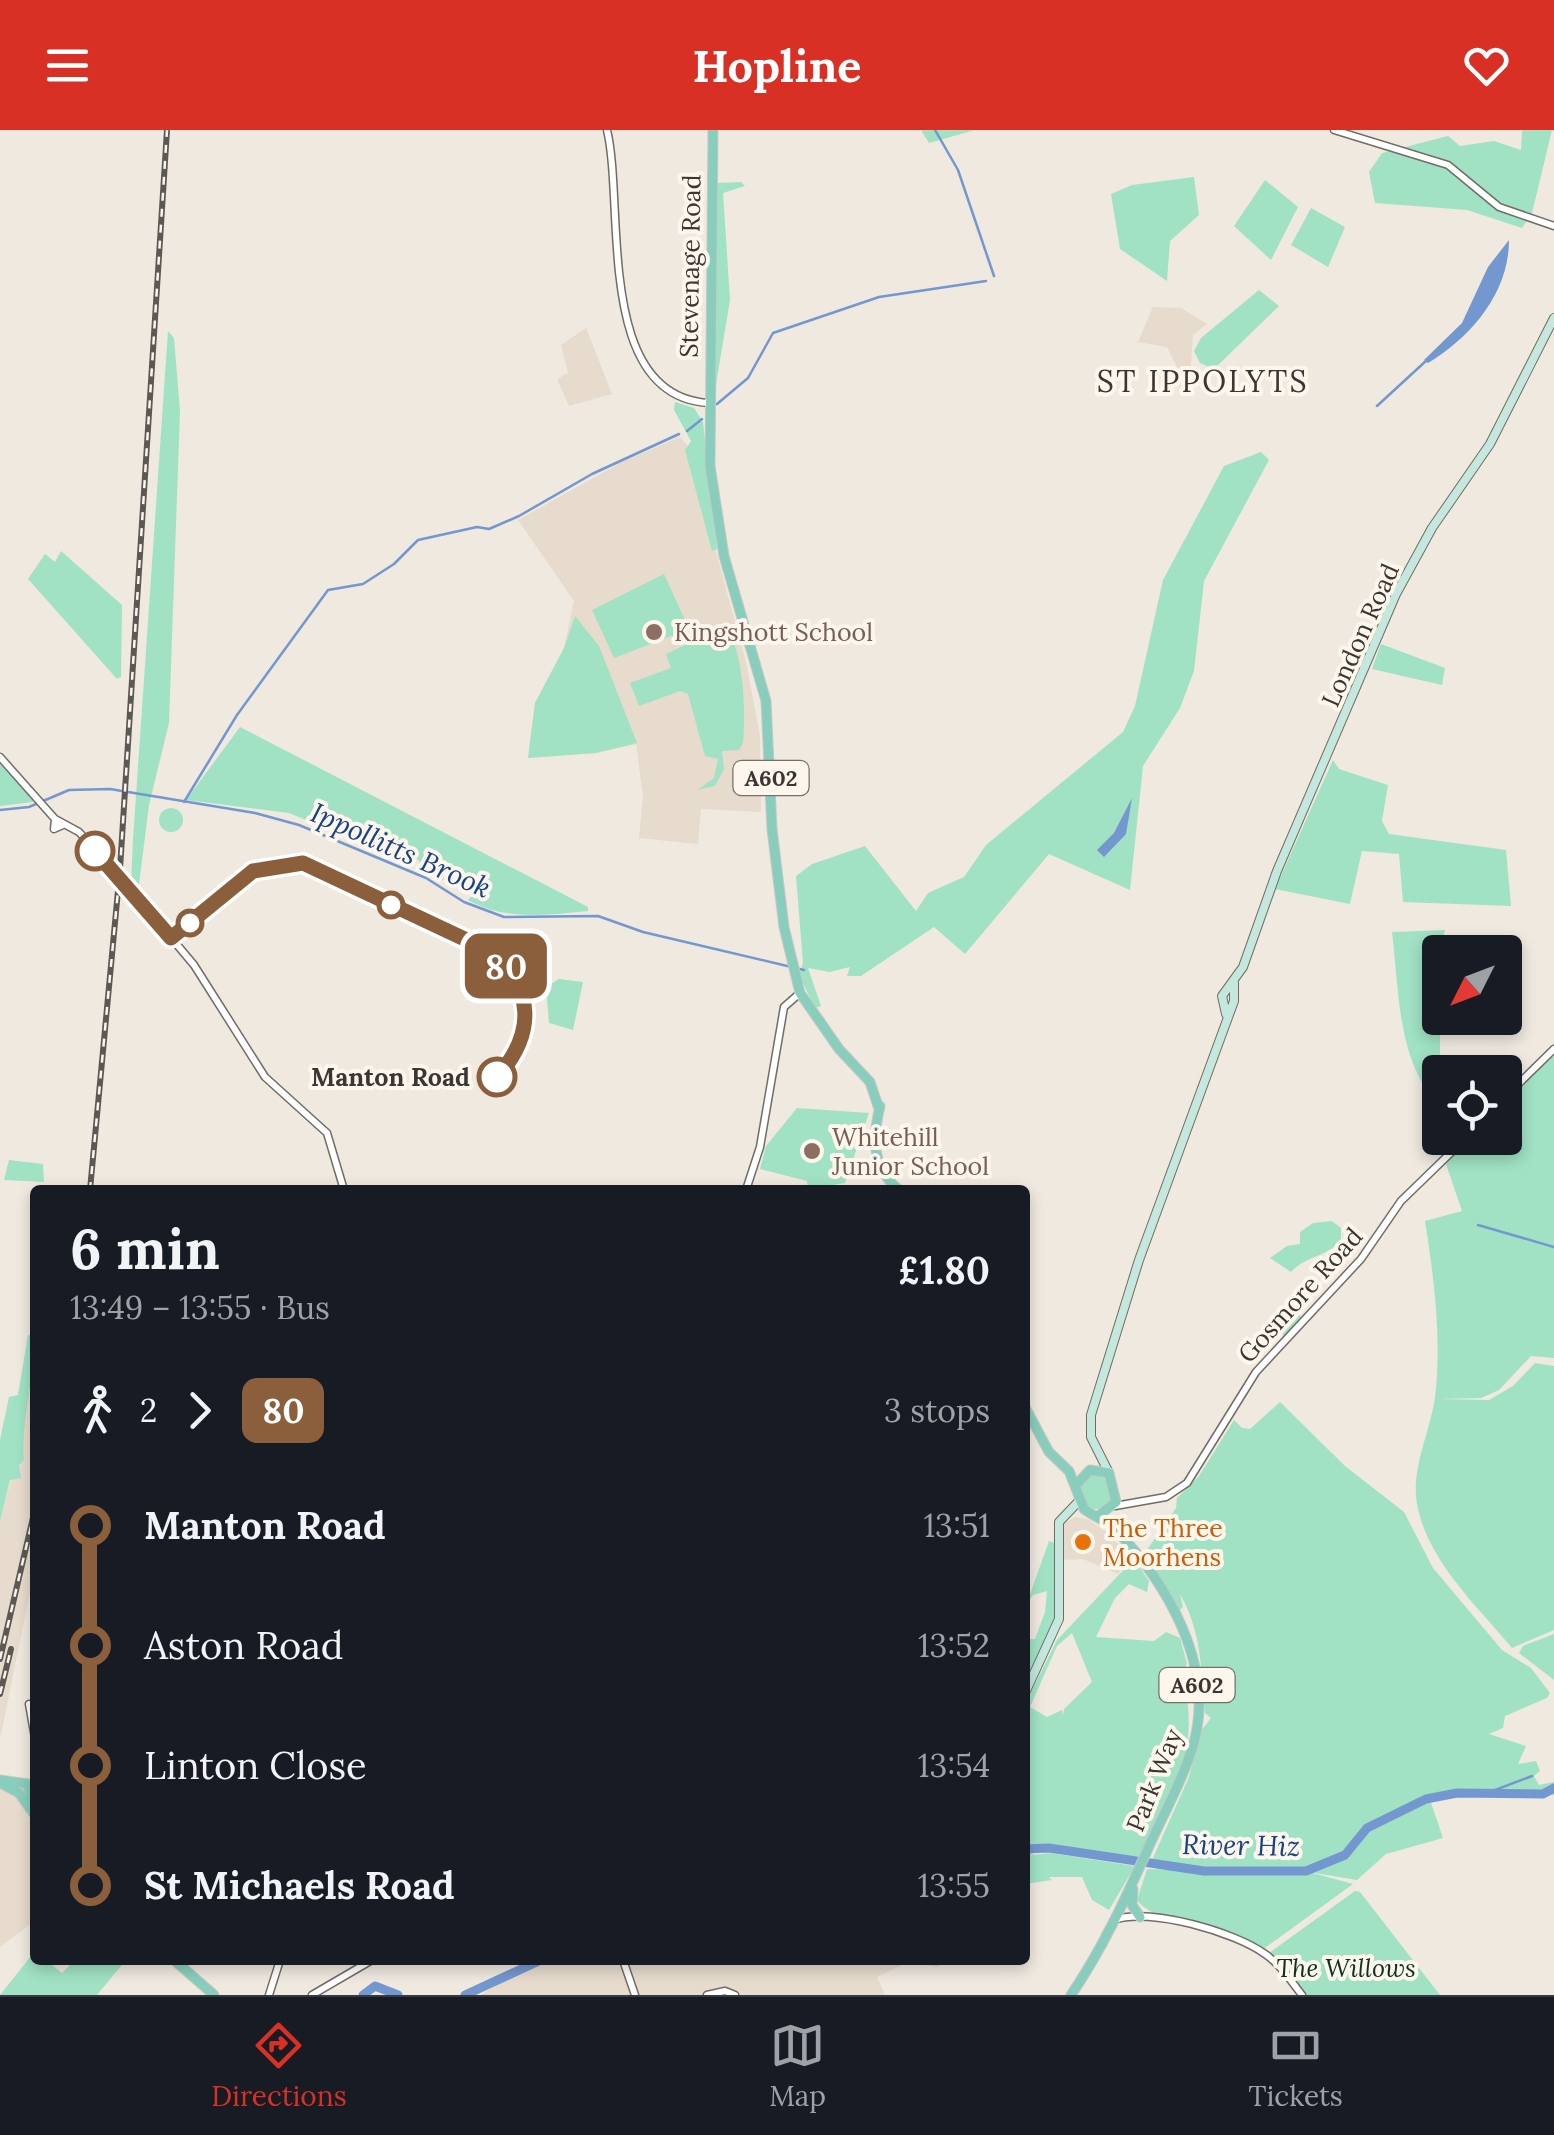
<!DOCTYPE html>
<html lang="en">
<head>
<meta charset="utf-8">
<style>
	body { margin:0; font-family:Lora,serif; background:#20242c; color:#f1f3f6; height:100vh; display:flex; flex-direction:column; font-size:38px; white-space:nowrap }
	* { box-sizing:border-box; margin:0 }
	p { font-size:32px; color:#9ea1a6 }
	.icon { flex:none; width:55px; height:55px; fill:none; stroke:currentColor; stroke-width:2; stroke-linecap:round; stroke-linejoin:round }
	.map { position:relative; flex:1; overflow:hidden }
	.panel { position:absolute; left:30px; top:1055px; width:1000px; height:780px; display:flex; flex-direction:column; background:#171b24; border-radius:10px; box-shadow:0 5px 15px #0003 }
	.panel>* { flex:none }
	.badge { padding:0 20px; border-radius:15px; font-size:35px; line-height:65px }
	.needle { width:65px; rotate:228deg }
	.buttons { position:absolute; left:1422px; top:805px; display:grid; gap:20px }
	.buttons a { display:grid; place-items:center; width:100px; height:100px; border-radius:10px; background:#171b24; box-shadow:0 5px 15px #0003; font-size:50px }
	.map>.badge { position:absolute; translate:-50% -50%; box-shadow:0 0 0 5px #fff }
	.legs { display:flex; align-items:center; gap:15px; height:110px; padding:0 40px; font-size:32px }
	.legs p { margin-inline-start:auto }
	.summary { display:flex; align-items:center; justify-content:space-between; height:170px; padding:0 40px }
	h1 { font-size:55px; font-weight:800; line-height:75px }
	ul { padding:0 40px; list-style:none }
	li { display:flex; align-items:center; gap:35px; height:120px; font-size:38px }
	li i { display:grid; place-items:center; width:15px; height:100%; margin:0 12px; background:currentColor }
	li i::after { content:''; width:25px; height:25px; margin:-12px; border:8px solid; border-radius:50%; background:#171b24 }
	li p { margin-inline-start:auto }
	li:first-child i { background:linear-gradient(#0000 50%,currentColor 0) }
	li:last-child i { background:linear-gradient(currentColor 50%,#0000 0) }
	header { display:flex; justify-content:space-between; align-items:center; height:130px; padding:0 40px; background:#d93025; color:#fff; font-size:45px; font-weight:800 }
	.menu { display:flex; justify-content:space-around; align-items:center; height:140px; border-top:2px solid #363941; background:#171b24; font-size:28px; color:#9ea1a6 }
	.menu a { display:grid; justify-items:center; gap:5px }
	.menu .selected { color:#d93025 }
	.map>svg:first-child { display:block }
</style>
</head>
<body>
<header><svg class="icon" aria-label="menu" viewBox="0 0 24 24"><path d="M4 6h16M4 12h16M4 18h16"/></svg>Hopline<svg class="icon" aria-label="heart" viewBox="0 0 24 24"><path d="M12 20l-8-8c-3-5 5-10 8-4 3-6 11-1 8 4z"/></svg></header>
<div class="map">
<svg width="1554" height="1865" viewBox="0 0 1554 1865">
	<rect width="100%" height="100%" fill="#efe9e0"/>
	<path fill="#e6dbcd" d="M 1153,177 L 1181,178 L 1207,194 L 1193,205 L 1190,248 L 1178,239 L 1167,217 L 1138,212 Z
		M 586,198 L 612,264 L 569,276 L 557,249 L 568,243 L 561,215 Z
		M 680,307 L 687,315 L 746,532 L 760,606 L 761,682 L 701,679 L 698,714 L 639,708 L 643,666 L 636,614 L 596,623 L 528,628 L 535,573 L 564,518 L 574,471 L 518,390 L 622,332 Z
		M 35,1239 L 35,1438 L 0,1609 L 0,1392 L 11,1350 L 24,1330 L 23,1289 Z
		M 1076,1387 L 1089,1390 L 1109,1404 L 1130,1429 L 1118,1444 L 1083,1429 L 1061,1430 L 1062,1394 Z
		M 0,1658 L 10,1661 L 24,1677 L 35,1700 L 35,1761 L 31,1766 L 35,1791 L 0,1817 Z
		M 547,1830 L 938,1830 L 939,1837 L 906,1833 L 877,1847 L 885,1865 L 481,1865 L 504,1849 Z"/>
	<path fill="#a1e2c4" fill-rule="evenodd" d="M 921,0 L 975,0 L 929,13 Z
		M 1522,0 L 1552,0 L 1532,83 L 1522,98 L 1467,80 L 1375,73 L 1369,42 L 1382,23 L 1448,6 L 1460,16 L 1494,11 L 1521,20 Z
		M 1194,47 L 1199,85 L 1170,111 L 1167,151 L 1120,119 L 1111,64 L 1132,55 Z
		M 1265,50 L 1298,77 L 1271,130 L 1234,96 Z
		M 741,52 L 745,56 L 723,63 L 730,170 L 716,254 L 717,53 Z
		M 1311,78 L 1345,97 L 1328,137 L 1291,115 Z
		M 1259,160 L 1279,176 L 1214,239 L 1200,233 L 1194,221 L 1201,208 Z
		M 168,201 L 174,208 L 180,281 L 169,593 L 149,675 L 138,762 L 131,753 L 133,709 Z
		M 675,272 L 694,278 L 703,292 L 717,419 L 712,421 L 685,320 L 691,311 L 674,280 Z
		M 1261,322 L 1269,330 L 1204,451 L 1194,541 L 1180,578 L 1143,636 L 1130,760 L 1049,724 L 965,824 L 934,797 L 861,846 L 847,846 L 850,837 L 830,842 L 808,838 L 821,876 L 815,878 L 799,845 L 803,833 L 796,746 L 812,734 L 865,716 L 916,781 L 928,763 L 964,747 L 986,715 L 1123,602 L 1135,576 L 1163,450 L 1224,336 Z
		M 61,421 L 122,475 L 121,547 L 117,549 L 28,449 L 45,424 L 55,432 Z
		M 664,444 L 689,499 L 614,528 L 592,480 Z
		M 575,486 L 599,516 L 637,613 L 596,623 L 528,628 L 535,573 L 564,518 Z
		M 725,496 C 744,521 746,581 743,613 L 739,620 L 722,621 L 724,639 L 715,656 L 697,660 L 714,648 L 718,629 L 705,626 L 688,564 L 680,561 L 639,576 L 630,553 L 671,538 L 666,524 Z
		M 1381,514 L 1445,538 L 1442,555 L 1372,539 Z
		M 240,597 L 588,777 L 588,781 C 548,785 505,791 468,770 L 477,760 L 475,752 L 437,749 L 409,721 L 397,728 L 289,683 L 186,670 Z
		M 1333,630 L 1339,639 L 1388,655 L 1382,691 L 1389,704 L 1506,720 L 1511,776 L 1403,772 L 1399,724 L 1362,721 L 1350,774 L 1275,759 Z
		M 0,634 L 32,666 L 33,672 L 0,676 Z
		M159 690a12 12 0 1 1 24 0a12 12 0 1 1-24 0Z
		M 1445,800 L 1440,822 L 1440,975 C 1397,935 1399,858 1392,802 Z
		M 559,849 L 583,852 L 573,900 L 549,893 L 546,857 Z
		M 1548,926 L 1554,927 L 1554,1228 L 1531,1226 L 1499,1260 L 1481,1268 L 1438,1269 L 1489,1270 L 1513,1256 L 1535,1233 L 1554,1236 L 1554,1500 L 1512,1518 C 1478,1477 1430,1433 1418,1379 C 1409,1341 1430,1304 1435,1267 C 1442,1211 1434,1147 1425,1091 L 1462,1081 L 1446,1034 L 1468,1008 L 1505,1008 L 1505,970 Z
		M 797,978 L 869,983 L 845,1053 L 808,1059 L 807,1051 L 760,1039 L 766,1016 Z
		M 9,1030 L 43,1034 L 44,1052 L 4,1050 Z
		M 1332,1091 L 1341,1098 L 1341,1110 C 1327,1127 1305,1126 1291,1142 L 1270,1128 L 1287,1116 L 1300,1114 L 1300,1102 L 1313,1093 Z
		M 1285,1176 L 1303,1188 L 1284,1208 L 1280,1194 Z
		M 28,1205 L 35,1206 C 35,1248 21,1287 24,1330 L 19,1336 L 21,1348 L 10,1350 L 0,1392 L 0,1310 L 9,1267 L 18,1265 Z
		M 1280,1272 L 1345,1336 L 1404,1382 L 1433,1438 L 1502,1520 L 1531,1538 L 1550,1563 L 1547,1568 L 1505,1586 L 1503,1598 L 1489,1604 L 1526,1616 L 1518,1634 L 1536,1631 L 1540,1641 L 1534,1646 L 1539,1655 L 1554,1652 L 1554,1665 L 1448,1666 L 1449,1660 L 1429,1667 L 1443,1708 L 1386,1724 L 1357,1750 L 1309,1742 L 1353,1754 L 1262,1820 C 1232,1803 1152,1793 1137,1770 L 1147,1739 L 1300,1742 L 1203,1739 L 1152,1730 L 1189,1647 L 1200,1602 L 1211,1588 L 1205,1583 C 1201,1541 1202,1502 1180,1464 L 1183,1477 L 1179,1481 L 1142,1427 L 1176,1378 L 1177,1368 L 1199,1346 L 1234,1290 L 1242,1298 L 1250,1299 Z
		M1079 1362a17 17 0 1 1 34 0a17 17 0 1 1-34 0Z
		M 1049,1411 L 1055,1413 L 1055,1487 L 1030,1546 L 1025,1540 L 1025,1492 L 1026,1509 L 1035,1509 L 1045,1482 L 1047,1461 L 1033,1465 L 1027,1473 Z
		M 1134,1429 L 1149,1451 L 1147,1462 L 1129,1454 L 1115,1468 L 1096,1507 L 1154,1511 L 1166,1502 L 1180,1508 L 1187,1534 L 1182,1541 C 1202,1624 1175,1655 1140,1727 L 1050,1714 L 1025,1718 L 1025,1574 L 1057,1510 ZM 1072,1503 L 1092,1552 L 1064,1579 L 1063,1585 L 1062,1580 L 1047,1587 L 1030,1577 L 1057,1516 Z
		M 1554,1504 L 1554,1550 L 1519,1523 L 1523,1516 Z
		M 1032,1722 L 1033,1725 L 1050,1723 L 1135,1736 L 1109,1780 L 1092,1770 L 1082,1747 L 1049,1747 L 1052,1750 L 1025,1754 L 1025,1723 Z
		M 1355,1761 L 1360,1762 L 1440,1865 L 1304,1865 L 1269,1823 Z
		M 35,1821 L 35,1830 L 46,1830 L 62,1843 L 75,1830 L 126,1830 L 97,1865 L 0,1865 Z"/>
	<path fill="#7397cf" d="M 1509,110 C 1509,163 1471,207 1428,233 L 1424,230 L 1462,193 L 1488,137 Z
		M 1132,668 L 1126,704 L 1104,727 L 1097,720 L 1114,703 Z"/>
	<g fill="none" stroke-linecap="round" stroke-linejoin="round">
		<path stroke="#7397cf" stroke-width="2.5" d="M 935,0 L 958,40 L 994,146
			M 717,274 L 748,248 L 773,203 L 879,167 L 986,151
			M 1377,276 L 1427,230
			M 687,301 L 702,289
			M 184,672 L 237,585 L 328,460 L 363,454 L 394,434 L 418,410 L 477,397 L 489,399 L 519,386 L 592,344 L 679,304
			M 0,680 L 29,677 L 69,660 L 110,659 L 255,683 L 299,695 L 426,748 L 464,772 L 504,787 L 598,786 L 643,802 L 804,840
			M 1478,1095 L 1554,1117
			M 1482,1665 L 1532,1646"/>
		<path stroke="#7397cf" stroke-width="9" d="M 1025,1719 L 1049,1718 L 1204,1741 L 1306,1741 L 1345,1725 L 1367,1698 L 1426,1669 L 1457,1663 L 1543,1664 L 1554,1658
			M 363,1865 L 375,1856 L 398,1865
			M 465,1865 L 541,1830"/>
		<defs>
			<path id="tertiary" d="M 607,0 C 625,75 594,267 709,273
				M 1334,0 L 1448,35 L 1499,77 L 1554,96
				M 0,627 L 55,689 L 79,702 L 137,767 L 194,835 L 265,947 L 327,1003 L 344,1060
				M 55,689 L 54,699 L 63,695
				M 1505,967 L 1554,919
				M 746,1060 L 760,1017 L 784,877 L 800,863
				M 1115,1376 L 1166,1367 L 1187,1353 L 1256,1242 L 1361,1129 L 1401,1071 L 1466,1008
				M 29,1574 L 35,1608
				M 1114,1790 C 1149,1777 1235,1802 1265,1824 C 1280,1834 1291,1851 1302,1865
				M 623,1830 L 635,1865
				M 269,1865 L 280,1830
				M 312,1865 L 372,1830
				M 707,1865 L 725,1861 L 735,1865"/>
			<path id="secondary" d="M 1226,884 L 1222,866 L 1243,837 L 1277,741 L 1396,464 L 1432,398 L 1490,314 L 1554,188
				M 1109,1343 L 1091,1307 L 1091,1285 L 1139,1130 L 1234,871 L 1234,853
				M 1025,1563 L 1059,1489 L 1059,1392 L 1079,1371"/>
			<path id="primary" d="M 713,0 L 710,336 L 724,426 L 766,571 L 772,699 L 784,797 L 800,863 L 839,919 L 870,952 L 879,979
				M 880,976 C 872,1009 872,1038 899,1060
				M 1025,1277 L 1049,1322 L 1069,1341 L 1084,1379 C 1094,1387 1106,1390 1115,1399 C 1167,1453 1215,1535 1194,1612 C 1183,1651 1162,1686 1146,1723 C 1124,1772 1101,1821 1071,1865
				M 1076,1355 L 1090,1340 L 1109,1343 L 1116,1372 L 1098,1386
				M 0,1650 L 28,1654 L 33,1683
				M 0,1653 L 19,1663 L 34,1684
				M 1133,1759 L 1132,1775 L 1140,1787
				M 174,1830 L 214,1865"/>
		</defs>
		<use href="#tertiary" stroke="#716c65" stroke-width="9"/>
		<use href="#secondary" stroke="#716c65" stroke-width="10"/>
		<use href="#primary" stroke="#c8c7c6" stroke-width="11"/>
		<use href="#tertiary" stroke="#fff" stroke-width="6"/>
		<use href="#secondary" stroke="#c4e7de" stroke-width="8"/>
		<use href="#primary" stroke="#89cebc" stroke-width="9"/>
		<defs>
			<path id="rail" d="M 90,1060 L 120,739 L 167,0
				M 0,1529 L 35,1379
				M 0,1564 L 11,1519"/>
		</defs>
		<use href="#rail" stroke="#5c5955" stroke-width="6"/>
		<use href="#rail" stroke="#fcf6ed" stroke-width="2.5" stroke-dasharray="8" stroke-linecap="butt"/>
	</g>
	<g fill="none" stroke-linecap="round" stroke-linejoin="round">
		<defs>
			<path id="line-1" d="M 95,721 L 171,808 L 253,741 L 303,733 L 488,820 C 535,858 536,903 497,947"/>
		</defs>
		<use href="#line-1" stroke="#fff" stroke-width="22"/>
		<use href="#line-1" stroke="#8b5e3c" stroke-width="15"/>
	</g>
	<g fill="#8d6e63" stroke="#fcf6ed" stroke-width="4">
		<circle cx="654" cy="502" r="10"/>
		<circle cx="812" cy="1021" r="10"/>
	</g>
	<g fill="#fff" stroke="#8b5e3c" stroke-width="5">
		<circle cx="95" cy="721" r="18"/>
		<circle cx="391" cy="775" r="12"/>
		<circle cx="190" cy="793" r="12"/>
		<circle cx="497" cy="947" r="18"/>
	</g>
	<circle fill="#e8710a" stroke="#fcf6ed" stroke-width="4" cx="1083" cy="1412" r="10"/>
	<g text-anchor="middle" stroke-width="8" stroke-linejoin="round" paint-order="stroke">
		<g fill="#fcf6ed" stroke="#74706b" stroke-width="2.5">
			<rect x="733.5" y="631" width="75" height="34" rx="8"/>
			<rect x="1159.5" y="1538" width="75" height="34" rx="8"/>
		</g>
		<g font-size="22" font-weight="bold" fill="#393633">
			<text x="771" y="656">A602</text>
			<text x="1197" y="1563">A602</text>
		</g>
		<g font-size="25" fill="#393633" stroke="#fcf6ed">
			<text transform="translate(690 136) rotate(-89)" y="9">Stevenage Road</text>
			<text transform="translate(1360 505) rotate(-66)" y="9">London Road</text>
			<text transform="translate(1300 1165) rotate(-48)" y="9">Gosmore Road</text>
			<text transform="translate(1154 1650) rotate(-68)" y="9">Park Way</text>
		</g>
		<g font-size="25" fill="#785e54" stroke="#fcf6ed" text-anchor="start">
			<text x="674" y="511">Kingshott School</text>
			<text x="832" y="1016">Whitehill<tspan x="832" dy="29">Junior School</tspan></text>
		</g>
		<g font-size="25" font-weight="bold" fill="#393633" stroke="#fcf6ed" text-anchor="end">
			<text x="470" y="956">Manton Road</text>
		</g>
		<g font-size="25" fill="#c56008" stroke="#fcf6ed" text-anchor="start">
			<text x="1103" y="1407">The Three<tspan x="1103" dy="29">Moorhens</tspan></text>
		</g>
		<g font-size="25" font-style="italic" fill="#0c3122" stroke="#fcf6ed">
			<text x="1346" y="1847">The Willows</text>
		</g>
		<g font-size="28" font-style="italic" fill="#164385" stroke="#fcf6ed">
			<text transform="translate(401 720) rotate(24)" y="10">Ippollitts Brook</text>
			<text transform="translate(1241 1715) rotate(1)" y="10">River Hiz</text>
		</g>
		<g font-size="30" letter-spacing="2.5" fill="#393633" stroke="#fcf6ed">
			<text x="1203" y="262">ST IPPOLYTS</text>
		</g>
	</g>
</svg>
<div class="buttons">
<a><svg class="needle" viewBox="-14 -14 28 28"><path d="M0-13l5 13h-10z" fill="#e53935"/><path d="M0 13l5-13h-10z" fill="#9ea1a6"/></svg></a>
<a><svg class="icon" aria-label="locate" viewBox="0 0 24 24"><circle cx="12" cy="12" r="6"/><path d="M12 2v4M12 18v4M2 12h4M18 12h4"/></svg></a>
</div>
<b class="badge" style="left:506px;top:836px;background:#8b5e3c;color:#fff">80</b>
<section class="panel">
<div class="summary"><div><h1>6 min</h1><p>13:49 – 13:55 · Bus</p></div><b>£1.80</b></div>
<div class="legs"><svg class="icon" aria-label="walk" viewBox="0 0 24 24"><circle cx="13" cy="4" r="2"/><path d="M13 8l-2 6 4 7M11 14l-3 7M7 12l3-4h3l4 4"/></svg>2<svg class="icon" aria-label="forward" viewBox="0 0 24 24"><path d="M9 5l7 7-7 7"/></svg><b class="badge" style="background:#8b5e3c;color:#fff">80</b><p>3 stops</p></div>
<ul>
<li><i style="color:#8b5e3c"></i><b>Manton Road</b><p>13:51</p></li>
<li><i style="color:#8b5e3c"></i><span>Aston Road</span><p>13:52</p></li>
<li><i style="color:#8b5e3c"></i><span>Linton Close</span><p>13:54</p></li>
<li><i style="color:#8b5e3c"></i><b>St Michaels Road</b><p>13:55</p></li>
</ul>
</section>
</div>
<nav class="menu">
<a class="selected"><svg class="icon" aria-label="directions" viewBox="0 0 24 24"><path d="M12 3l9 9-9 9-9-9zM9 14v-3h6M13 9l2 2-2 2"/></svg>Directions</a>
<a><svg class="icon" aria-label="map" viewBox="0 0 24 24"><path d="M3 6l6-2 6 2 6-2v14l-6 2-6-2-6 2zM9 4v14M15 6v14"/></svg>Map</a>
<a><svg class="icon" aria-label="tickets" viewBox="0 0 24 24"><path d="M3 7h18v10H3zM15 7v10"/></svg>Tickets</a>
</nav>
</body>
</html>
